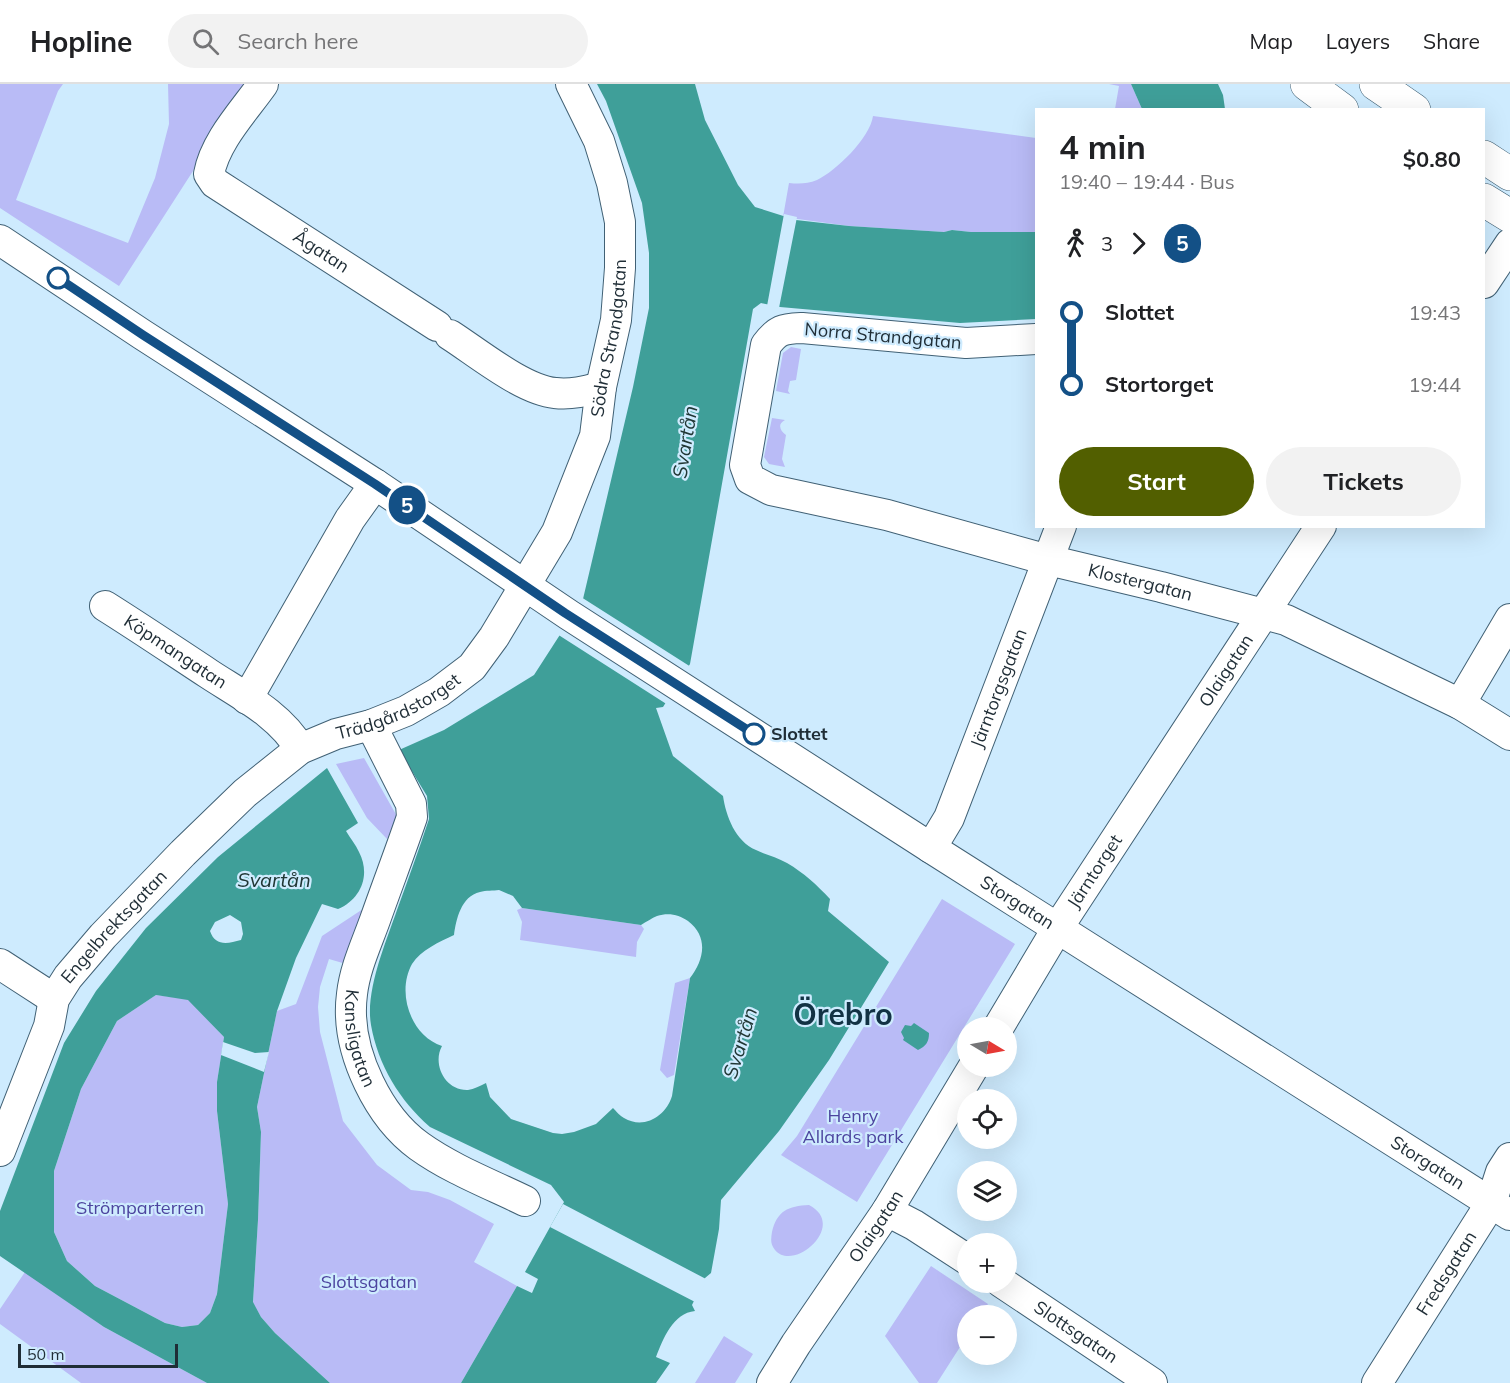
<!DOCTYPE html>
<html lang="en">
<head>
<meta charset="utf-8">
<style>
	body { margin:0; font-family:Mulish,sans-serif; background:#f2f2f2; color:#202124; height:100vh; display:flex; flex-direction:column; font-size:22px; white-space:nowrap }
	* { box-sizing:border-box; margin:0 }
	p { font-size:20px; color:#757577 }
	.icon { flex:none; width:33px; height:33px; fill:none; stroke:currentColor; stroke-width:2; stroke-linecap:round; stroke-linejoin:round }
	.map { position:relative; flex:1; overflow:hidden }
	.details { position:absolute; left:1035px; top:24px; width:450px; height:420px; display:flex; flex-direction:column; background:#fff; border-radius:0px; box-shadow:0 6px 24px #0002 }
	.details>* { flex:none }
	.badge { padding:0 12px; border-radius:20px; font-size:21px; line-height:39px }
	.needle { width:39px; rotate:100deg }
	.buttons { position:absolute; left:957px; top:933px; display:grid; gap:12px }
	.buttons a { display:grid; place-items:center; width:60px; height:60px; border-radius:50%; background:#fff; box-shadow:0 6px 24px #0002; font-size:30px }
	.scale { position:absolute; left:18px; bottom:15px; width:160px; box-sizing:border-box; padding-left:6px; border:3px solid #1f2d36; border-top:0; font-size:16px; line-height:21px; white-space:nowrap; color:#1f2d36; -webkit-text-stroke:4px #ceebfe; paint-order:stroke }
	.map>.badge { position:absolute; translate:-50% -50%; box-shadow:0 0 0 3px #fff }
	.legs { display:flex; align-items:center; gap:9px; height:66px; padding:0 24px; font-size:20px }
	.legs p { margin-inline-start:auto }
	.summary { display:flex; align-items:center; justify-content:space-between; height:102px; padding:0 24px }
	h1 { font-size:33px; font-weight:700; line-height:45px }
	.cta { display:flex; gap:12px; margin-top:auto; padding:12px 24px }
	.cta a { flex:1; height:69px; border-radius:36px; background:#525f00; color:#fff; font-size:24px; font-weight:700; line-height:69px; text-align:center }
	.cta a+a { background:#f2f2f2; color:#202124 }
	ul { padding:0 24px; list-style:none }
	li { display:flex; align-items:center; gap:21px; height:72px; font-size:22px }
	li i { display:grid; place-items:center; width:9px; height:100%; margin:0 8px; background:currentColor }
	li i::after { content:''; width:15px; height:15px; margin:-8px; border:4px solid; border-radius:50%; background:#fff }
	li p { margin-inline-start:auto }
	li:first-child i { background:linear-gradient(#0000 50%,currentColor 0) }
	li:last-child i { background:linear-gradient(currentColor 50%,#0000 0) }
	header { display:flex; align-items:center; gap:36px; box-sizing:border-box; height:84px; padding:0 30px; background:#fff; border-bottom:2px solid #e0e0e0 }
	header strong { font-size:28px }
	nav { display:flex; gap:33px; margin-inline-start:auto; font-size:21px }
	.search { width:420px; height:54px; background:#f2f2f2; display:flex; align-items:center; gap:15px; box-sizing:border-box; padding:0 21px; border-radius:33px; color:#757577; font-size:22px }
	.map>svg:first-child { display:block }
</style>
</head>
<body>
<header>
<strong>Hopline</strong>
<div class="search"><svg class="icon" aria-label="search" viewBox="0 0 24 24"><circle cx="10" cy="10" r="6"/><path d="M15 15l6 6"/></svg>Search here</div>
<nav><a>Map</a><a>Layers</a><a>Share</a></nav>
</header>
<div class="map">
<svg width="1510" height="1299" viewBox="0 0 1510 1299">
	<rect width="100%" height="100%" fill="#ceebfe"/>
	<path fill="#b9bbf6" d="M 0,0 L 63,0 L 58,7 L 16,116 L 128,159 L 155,94 L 169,40 L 168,0 L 249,0 L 119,202 L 0,124 Z
		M 1109,0 L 1131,0 L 1142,25 L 1115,25 L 1119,2 Z
		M 873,32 L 1036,54 L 1036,148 L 971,148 L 952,146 L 944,148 L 849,142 L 783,133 L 789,99 C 799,100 807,100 817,96 C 836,87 870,54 873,32 Z
		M 791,263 L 801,265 L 796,296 L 790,297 L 788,307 L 790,310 L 776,307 L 783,269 Z
		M 772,334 L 785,336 C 777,340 780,347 786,351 L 782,375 L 785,383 L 769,380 L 764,373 Z
		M 364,674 L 398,734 L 387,755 L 367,734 L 336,680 Z
		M 942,815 L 1015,860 L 857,1118 L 781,1071 L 797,1052 Z
		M 366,823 L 346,880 L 329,875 L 320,903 L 318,923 L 320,948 L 343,1037 L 377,1081 L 411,1106 L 428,1108 L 450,1116 L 494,1140 L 474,1178 L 517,1202 L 461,1299 L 330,1299 L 275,1249 L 261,1233 L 253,1219 L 258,1136 L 261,1048 L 257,1023 L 277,927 L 296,920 L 322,852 Z
		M 522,824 L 641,841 L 644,845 L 637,858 L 636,873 L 520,856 L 522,838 L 517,826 Z
		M 690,894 L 674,991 L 667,994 L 660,986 L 675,899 Z
		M 156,911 L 188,915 L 224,953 L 217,998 L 217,1027 L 228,1120 L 217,1210 L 210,1229 L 198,1241 L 182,1243 L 165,1239 L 95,1202 L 67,1177 L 54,1148 L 54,1087 L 81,1005 L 117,937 Z
		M 809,1121 C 848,1141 794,1189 775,1166 C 770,1160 771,1155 772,1148 C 777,1127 788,1122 809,1121 Z
		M 931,1182 L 988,1220 L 981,1231 L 968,1232 L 967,1252 L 937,1299 L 919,1299 L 885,1252 Z
		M 25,1188 L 104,1243 L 207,1299 L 81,1299 L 0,1240 L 0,1225 Z
		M 724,1252 L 753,1270 L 735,1299 L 695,1299 Z"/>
	<path fill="#3f9f99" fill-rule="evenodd" d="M 597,0 L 695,0 L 705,36 L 738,101 L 755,123 L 796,136 L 849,142 L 944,148 L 952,146 L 971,148 L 1036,148 L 1036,235 L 960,239 L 780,223 L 761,219 L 753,225 L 690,580 L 663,623 L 656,624 L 673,672 L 723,712 C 726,732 735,757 756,766 C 766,771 777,773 787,779 C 804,789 817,801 830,815 L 828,827 L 889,878 L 829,976 L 779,1047 L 721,1116 L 719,1145 L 711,1189 L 705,1194 L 692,1221 L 695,1227 C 673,1229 663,1255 656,1273 L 670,1279 L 656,1299 L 461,1299 L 517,1202 L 532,1209 L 538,1195 L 525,1188 L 564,1118 L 551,1101 L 430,1043 C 400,1017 378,981 371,941 C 365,907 386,858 397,826 C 408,796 419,765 429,735 L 427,712 L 399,666 L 444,646 L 534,591 L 583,515 L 633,303 L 649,224 L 649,169 L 642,119 L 606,17 ZM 499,806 L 513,812 L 522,824 L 641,841 C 646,838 652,834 657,832 C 669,828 679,831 688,837 C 709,853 704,876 690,894 L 672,1012 C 666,1032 644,1046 624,1034 C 620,1032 616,1027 613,1024 L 596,1040 L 574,1048 L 562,1050 L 553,1049 L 511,1035 L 490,1013 L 486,999 C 480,1002 474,1005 468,1006 C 445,1007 432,980 442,962 C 411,952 396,909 412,880 C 421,866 439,858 454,851 C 456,836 461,812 480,808 C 486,806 493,807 499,806 Z
		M 1131,0 L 1218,0 L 1223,11 L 1225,25 L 1142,25 Z
		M 327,684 L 358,739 L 346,747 C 350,754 356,761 359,768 C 371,791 361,815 338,825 L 322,820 L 296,874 L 277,927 L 257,1023 L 261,1048 L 258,1136 L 253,1218 L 261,1233 L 275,1249 L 330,1299 L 207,1299 L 104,1243 L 0,1172 L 0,1127 L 64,959 L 96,907 L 146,844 L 218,773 ZM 230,831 L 241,838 L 243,850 L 241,856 C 227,860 215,862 210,847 L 215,838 ZM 156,911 L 188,916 L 224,953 L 217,998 L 217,1027 L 228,1120 L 217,1210 L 210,1229 L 198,1241 L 182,1243 L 165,1239 L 95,1202 L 67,1177 L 54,1148 L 54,1087 L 81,1005 L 117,937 Z
		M 914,939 L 929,949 C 929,958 926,962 918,966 L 903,956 L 904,954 L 901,948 L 905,941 L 911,942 Z"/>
	<path fill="#ceebfe" d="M 784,130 L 797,133 L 779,224 L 767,222 Z
		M 581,513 L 691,583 L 668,621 L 557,550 Z
		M 223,958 L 255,969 L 269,968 L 264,988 L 221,971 Z
		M 563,1120 L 706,1195 L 697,1219 L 550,1143 Z"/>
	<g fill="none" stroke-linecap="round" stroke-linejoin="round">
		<defs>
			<g id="minor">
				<path id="s1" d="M 263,0 C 244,27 215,57 209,90 L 215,99 L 437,242"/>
				<path id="s2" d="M 0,156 L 143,251 L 375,400 L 569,531 L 931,764 L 1510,1131"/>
				<path d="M 1484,199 L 1510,160"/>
				<path d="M 450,251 C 478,269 523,306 555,309 C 571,311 586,307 601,303"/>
				<path id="s3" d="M 1036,255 L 966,259 L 802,244 C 783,245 778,245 766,261 L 745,381 L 750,395 L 771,406 L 887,431 L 1048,476 L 1161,503 L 1286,536 L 1460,620 L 1510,651"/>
				<path id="s4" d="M 105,522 C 140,544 174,567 209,590 C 241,611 281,631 300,665"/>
				<path d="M 247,615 L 350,435 L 375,400"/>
				<path d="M 1460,620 L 1510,535"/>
				<path id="s5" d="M 371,641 L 411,720 L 412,733 C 400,768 387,802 375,836 C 366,861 355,884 352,910 C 348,940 356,972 369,999 C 381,1024 397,1046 419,1062 C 451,1085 490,1100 525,1117"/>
				<path id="s6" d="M 931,764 L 949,734 L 1061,442"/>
				<path d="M 0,880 L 54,915"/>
				<path id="s7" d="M 998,944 L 1057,845 L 1321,442"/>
				<path id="s8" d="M 0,1067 L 49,942 L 54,915 L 68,893 L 103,852 L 183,769 L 245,709 L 300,665 L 336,650 L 371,641 L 406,627 L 439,608 L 472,583 L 494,553 L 557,448 L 595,352 L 601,303 L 616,236 L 620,184 L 620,138 L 612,99 L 599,57 L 571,0"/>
				<path d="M 887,1127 L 914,1141 L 968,1176"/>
				<path id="s9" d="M 1001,1198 L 1152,1299"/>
				<path id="s10" d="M 772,1299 L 796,1260 L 887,1127 L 974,982"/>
				<path id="s11" d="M 1377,1299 L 1491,1119 L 1501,1088 L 1510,1074"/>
			</g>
			<path id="major" d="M 1307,0 L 1342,26
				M 1376,0 L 1414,26
				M 1484,73 L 1510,90
				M 1484,116 L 1510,132"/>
		</defs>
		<use href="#minor" stroke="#416175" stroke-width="32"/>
		<use href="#major" stroke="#416175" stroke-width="34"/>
		<use href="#minor" stroke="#fff" stroke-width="30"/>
		<use href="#major" stroke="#fff" stroke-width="33"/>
	</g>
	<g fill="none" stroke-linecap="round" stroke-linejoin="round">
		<defs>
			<path id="line-1" d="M 58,194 L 143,251 L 375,400 L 565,529 L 754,650"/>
		</defs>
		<use href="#line-1" stroke="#fff" stroke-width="14"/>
		<use href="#line-1" stroke="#135086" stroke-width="9"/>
	</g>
	<g fill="#fff" stroke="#135086" stroke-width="3">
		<circle cx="58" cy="194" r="10"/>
		<circle cx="754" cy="650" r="10"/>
	</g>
	<g text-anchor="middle" stroke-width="4.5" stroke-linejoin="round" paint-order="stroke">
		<g font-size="18" fill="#1f2d36" stroke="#ceebfe">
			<text dy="6" stroke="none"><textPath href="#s1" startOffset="243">Ågatan</textPath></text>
			<text transform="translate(883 252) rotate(5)" y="6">Norra Strandgatan</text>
			<text dy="6" stroke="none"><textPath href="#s8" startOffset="1068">Södra Strandgatan</textPath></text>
			<text dy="6" stroke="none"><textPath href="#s3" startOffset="818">Klostergatan</textPath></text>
			<text dy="6" stroke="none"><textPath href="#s4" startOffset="84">Köpmangatan</textPath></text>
			<text dy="6" stroke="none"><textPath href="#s7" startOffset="424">Olaigatan</textPath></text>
			<text dy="6" stroke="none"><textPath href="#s6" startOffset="174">Järntorgsgatan</textPath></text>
			<text dy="6" stroke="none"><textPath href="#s8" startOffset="621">Trädgårdstorget</textPath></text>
			<text dy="6" stroke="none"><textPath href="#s7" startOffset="184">Järntorget</textPath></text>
			<text dy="6" stroke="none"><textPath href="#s2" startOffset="1214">Storgatan</textPath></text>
			<text dy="6" stroke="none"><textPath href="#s8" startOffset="256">Engelbrektsgatan</textPath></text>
			<text dy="6" stroke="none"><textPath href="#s5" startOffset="334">Kansligatan</textPath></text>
			<text dy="6" stroke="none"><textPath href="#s2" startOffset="1700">Storgatan</textPath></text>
			<text dy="6" stroke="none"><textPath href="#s10" startOffset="188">Olaigatan</textPath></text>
			<text dy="6" stroke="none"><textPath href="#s11" startOffset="130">Fredsgatan</textPath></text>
			<text dy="6" stroke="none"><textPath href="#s9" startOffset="90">Slottsgatan</textPath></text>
		</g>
		<g font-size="18" font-weight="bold" fill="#1f2d36" stroke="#ceebfe" text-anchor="start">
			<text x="771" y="656">Slottet</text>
		</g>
		<g font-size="18" fill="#4c449f" stroke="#ceebfe">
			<text x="853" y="1038">Henry<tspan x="853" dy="21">Allards park</tspan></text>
			<text x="140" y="1130">Strömparterren</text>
			<text x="369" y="1204">Slottsgatan</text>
		</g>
		<g font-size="20" font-style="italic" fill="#213735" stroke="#ceebfe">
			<text transform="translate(685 358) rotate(-81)" y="7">Svartån</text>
			<text x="274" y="803">Svartån</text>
			<text transform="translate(740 959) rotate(-73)" y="7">Svartån</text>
		</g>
		<g font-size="30" font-weight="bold" fill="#123244" stroke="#ceebfe">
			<text x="843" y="941">Örebro</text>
		</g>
	</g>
</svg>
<div class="buttons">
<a><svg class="needle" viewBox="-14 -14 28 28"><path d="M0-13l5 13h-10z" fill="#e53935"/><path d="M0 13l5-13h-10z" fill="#757577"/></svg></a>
<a><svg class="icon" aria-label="locate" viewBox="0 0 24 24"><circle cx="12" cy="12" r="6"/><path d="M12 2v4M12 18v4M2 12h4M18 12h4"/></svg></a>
<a><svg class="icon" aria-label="layers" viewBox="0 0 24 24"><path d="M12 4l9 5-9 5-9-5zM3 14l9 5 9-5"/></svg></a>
<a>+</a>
<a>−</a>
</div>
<div class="scale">50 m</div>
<b class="badge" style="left:407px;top:421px;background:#135086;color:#fff">5</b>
<section class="details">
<div class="summary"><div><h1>4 min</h1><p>19:40 – 19:44 · Bus</p></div><b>$0.80</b></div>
<div class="legs"><svg class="icon" aria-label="walk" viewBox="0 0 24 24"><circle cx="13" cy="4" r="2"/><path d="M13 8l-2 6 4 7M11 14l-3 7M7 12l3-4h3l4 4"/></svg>3<svg class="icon" aria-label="forward" viewBox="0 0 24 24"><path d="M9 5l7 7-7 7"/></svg><b class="badge" style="background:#135086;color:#fff">5</b></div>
<ul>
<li><i style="color:#135086"></i><b>Slottet</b><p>19:43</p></li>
<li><i style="color:#135086"></i><b>Stortorget</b><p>19:44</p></li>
</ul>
<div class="cta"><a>Start</a><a>Tickets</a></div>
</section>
</div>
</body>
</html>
